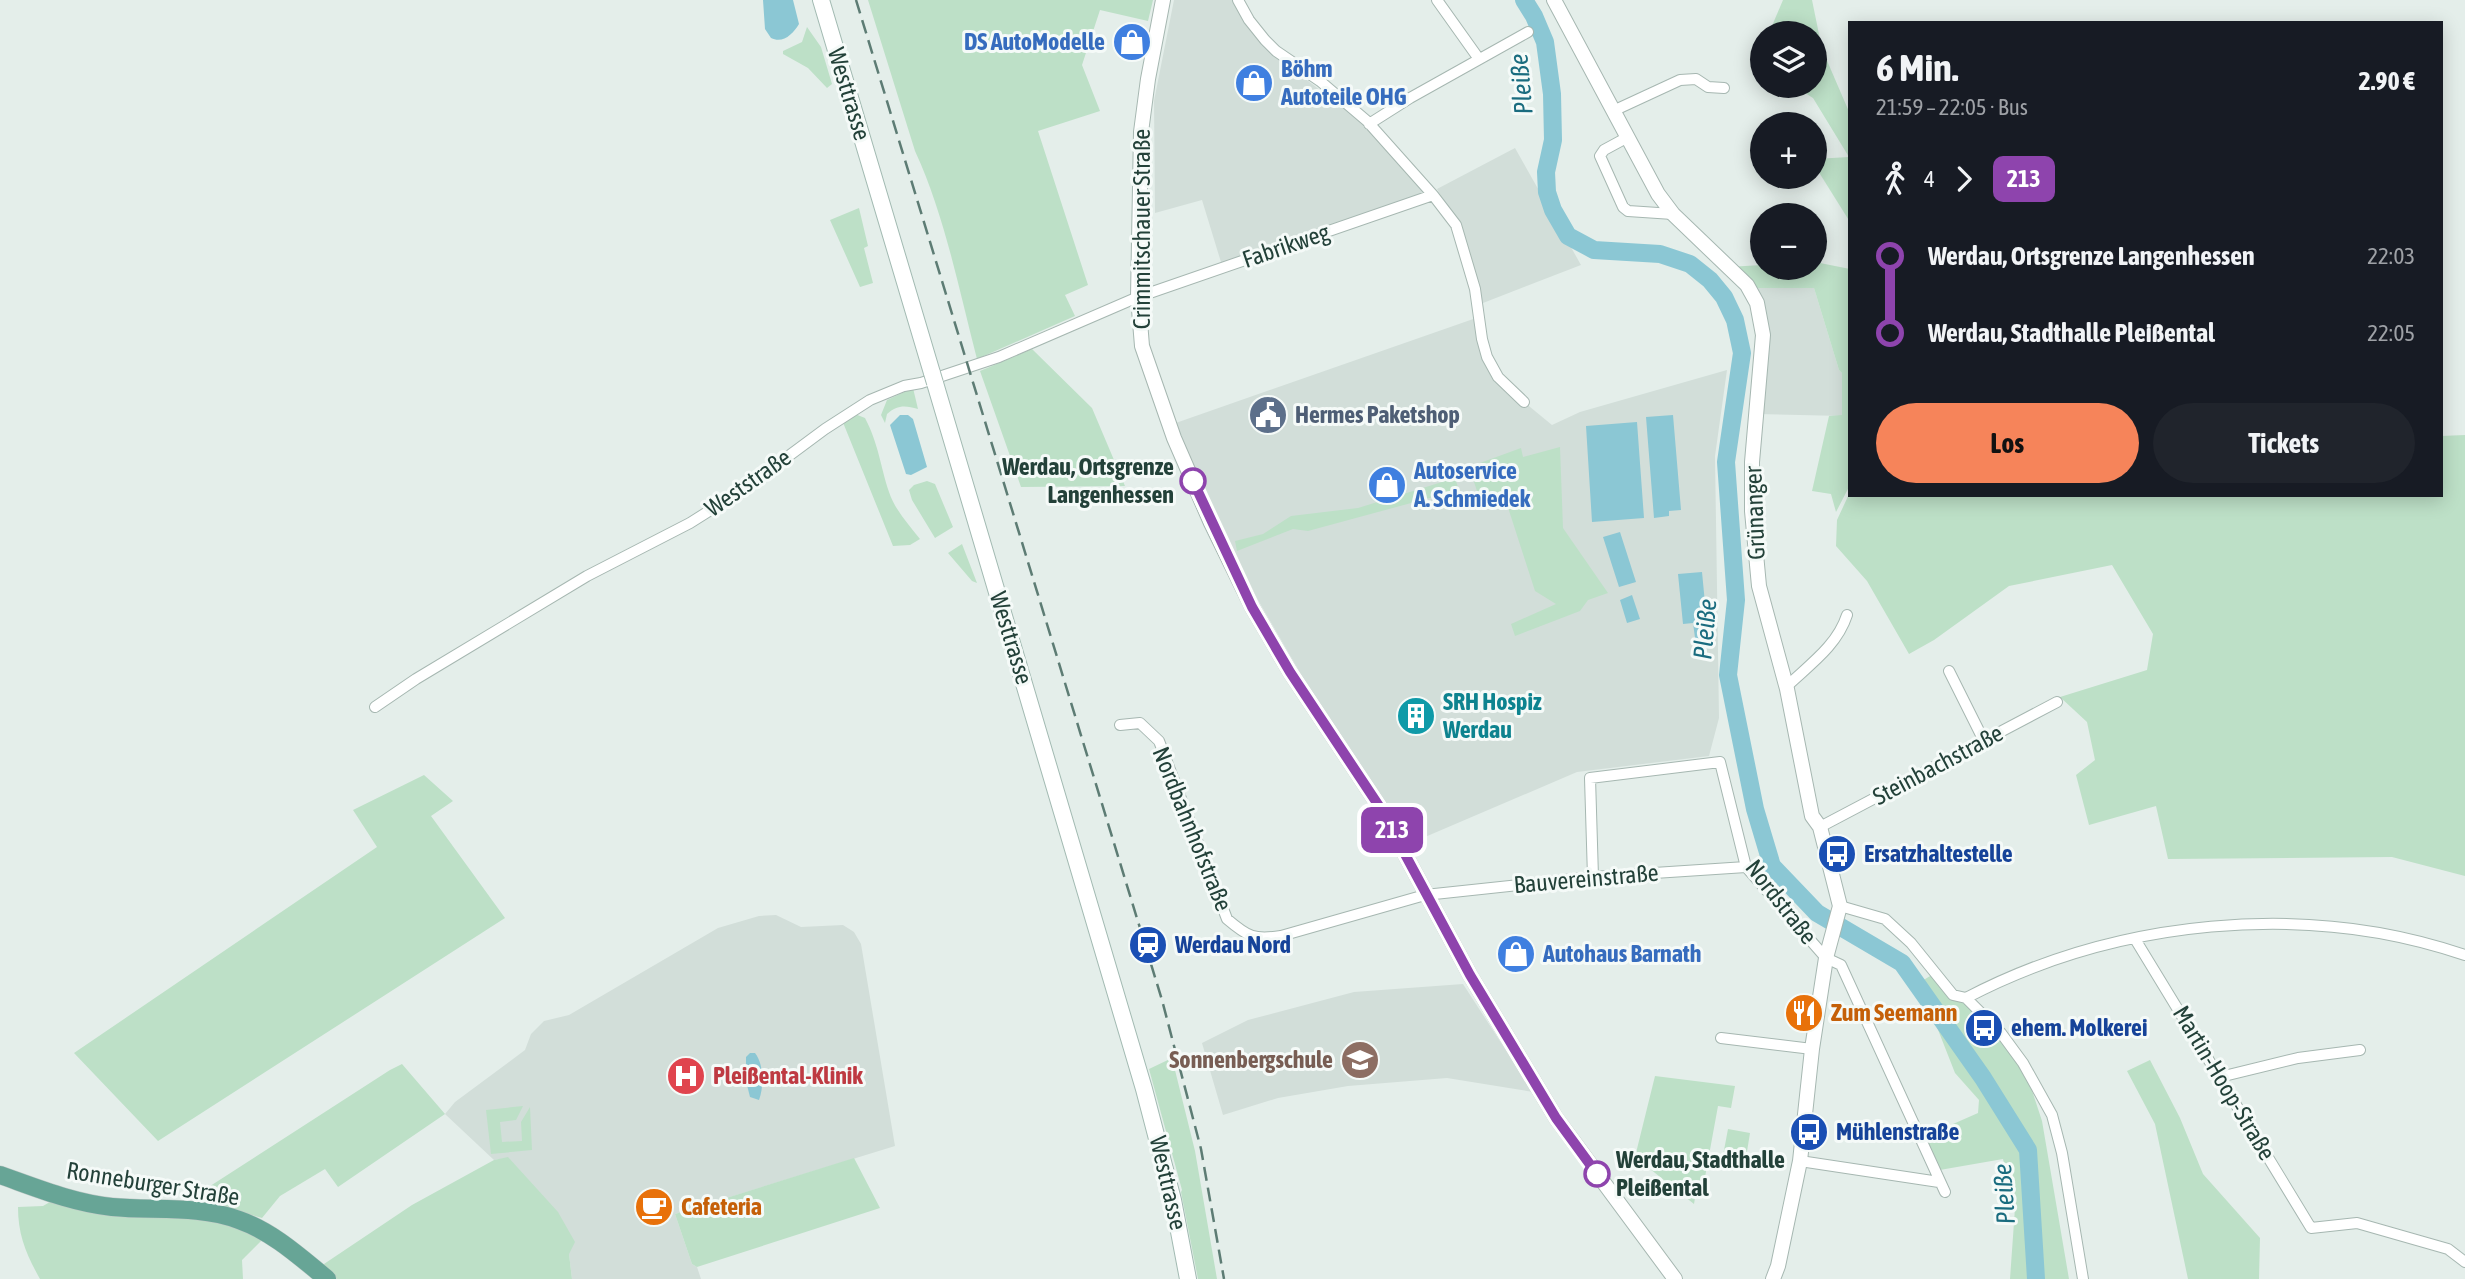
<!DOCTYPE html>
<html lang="de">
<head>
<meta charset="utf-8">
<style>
	body { margin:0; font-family:"Asap Condensed",sans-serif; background:#20242c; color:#f1f3f6; height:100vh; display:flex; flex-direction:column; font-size:26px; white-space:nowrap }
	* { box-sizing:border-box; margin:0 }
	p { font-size:23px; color:#9ea1a6 }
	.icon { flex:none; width:38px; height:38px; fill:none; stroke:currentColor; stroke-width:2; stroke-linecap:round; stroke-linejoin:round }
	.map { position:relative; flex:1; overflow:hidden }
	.side { position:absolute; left:1848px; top:21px; width:595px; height:476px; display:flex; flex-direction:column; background:#171b24; border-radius:0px; box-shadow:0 4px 18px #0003 }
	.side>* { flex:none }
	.badge { padding:0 14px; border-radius:10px; font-size:24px; line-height:46px }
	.tools { position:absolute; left:1750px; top:21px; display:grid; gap:14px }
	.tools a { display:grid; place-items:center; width:77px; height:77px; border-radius:50%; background:#171b24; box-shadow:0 4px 18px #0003; font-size:35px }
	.map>.badge { position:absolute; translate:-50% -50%; box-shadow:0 0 0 4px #fff }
	.legs { display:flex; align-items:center; gap:10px; height:77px; padding:0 28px; font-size:23px }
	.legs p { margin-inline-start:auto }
	.head { display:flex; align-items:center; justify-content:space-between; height:119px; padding:0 28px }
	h1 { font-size:38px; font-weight:700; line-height:52px }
	.action { display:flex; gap:14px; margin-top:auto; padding:14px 28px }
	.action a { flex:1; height:80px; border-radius:42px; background:#f6845a; color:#111; font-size:28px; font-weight:700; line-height:80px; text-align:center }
	.action a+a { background:#20242c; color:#f1f3f6 }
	ul { padding:0 28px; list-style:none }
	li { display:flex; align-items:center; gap:24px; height:77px; font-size:26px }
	li i { display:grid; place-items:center; width:10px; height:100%; margin:0 9px; background:currentColor }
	li i::after { content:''; width:18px; height:18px; margin:-9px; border:5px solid; border-radius:50%; background:#171b24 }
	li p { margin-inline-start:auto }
	li:first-child i { background:linear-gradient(#0000 50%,currentColor 0) }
	li:last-child i { background:linear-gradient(currentColor 50%,#0000 0) }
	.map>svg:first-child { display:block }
</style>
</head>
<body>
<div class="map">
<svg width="2465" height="1279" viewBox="0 0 2465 1279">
	<rect width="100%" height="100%" fill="#e4eeea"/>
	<path fill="#d2ded9" d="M 1174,0 L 1232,0 L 1270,52 L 1362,122 L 1432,201 L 1224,272 L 1202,200 L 1155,213 L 1154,101 Z
		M 1515,148 L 1581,265 L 1483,303 L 1459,228 L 1437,189 Z
		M 1749,288 L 1814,288 L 1839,370 L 1842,373 L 1843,416 L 1756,414 L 1763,335 Z
		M 1479,317 L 1487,357 L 1524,402 L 1552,425 L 1580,412 L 1727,370 L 1715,456 L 1719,718 L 1709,756 L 1577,772 L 1411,843 L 1313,695 L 1233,557 L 1170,425 Z
		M 776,915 L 801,927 L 843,925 L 854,932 L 861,944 L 895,1146 L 675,1214 L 692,1264 L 697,1267 L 701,1279 L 572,1279 L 569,1254 L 508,1158 L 494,1160 L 445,1114 L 455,1102 L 525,1050 L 531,1034 L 544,1021 L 569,1015 L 718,928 L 759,916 Z
		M 1463,984 L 1533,1092 L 1447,1078 L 1348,1086 L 1278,1098 L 1223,1115 L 1202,1043 L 1248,1020 L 1354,992 Z"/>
	<path fill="#bde0c7" d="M 868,0 L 1153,0 L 1148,21 L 1100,10 L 1082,65 L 1100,111 L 1038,131 L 1088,285 L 1065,295 L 1075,316 L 977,359 C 959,290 945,216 915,151 Z
		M 1783,0 L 1812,0 L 1822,49 L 1850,114 L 1850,222 L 1815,166 L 1815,159 L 1849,157 L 1813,98 L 1794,86 L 1815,86 L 1815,33 L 1769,33 Z
		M 807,27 L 821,47 L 832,84 L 827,88 L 808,68 L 783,54 L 783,51 L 802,42 Z
		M 859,208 L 868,246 L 864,248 L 873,283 L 860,287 L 830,220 Z
		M 1815,262 L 1850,269 L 1850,485 L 1836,512 L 1831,494 L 1812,491 L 1829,416 L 1842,415 L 1842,373 L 1839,370 L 1814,288 L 1749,288 L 1728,267 L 1762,265 L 1762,268 L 1815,268 Z
		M 1032,349 L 1092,408 L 1125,486 L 1021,487 L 980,371 Z
		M 913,388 L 918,409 C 905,405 897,405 887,414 L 885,423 L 881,415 L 887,400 Z
		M 855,414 L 865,418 C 879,445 880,465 889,492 C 895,510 909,525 920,539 L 910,545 L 893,546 L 842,420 Z
		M 2465,435 L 2465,876 L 2392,857 L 2168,859 L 2156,806 L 2089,825 L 2076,775 L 2095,760 L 2087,722 L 2060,697 L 2147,670 L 2153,634 L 2112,565 L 2009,586 L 1934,640 L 1909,654 L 1867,581 L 1836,546 L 1837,520 L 1850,492 L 1850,495 L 2441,495 L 2441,436 Z
		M 1560,447 L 1563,528 L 1608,593 L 1588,600 L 1580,611 L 1515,636 L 1511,624 L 1556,604 L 1535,591 L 1503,492 L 1478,494 L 1469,467 L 1521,448 L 1523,457 Z
		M 1455,478 L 1459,490 L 1308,531 L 1293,529 L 1237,551 L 1235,541 L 1263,534 L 1291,516 L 1358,508 Z
		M 927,481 L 935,484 L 953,527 L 935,538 L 912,500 L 909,490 L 914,485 Z
		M 962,544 L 977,583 L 972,581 L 948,553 Z
		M 424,775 L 453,801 L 431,816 L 505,918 L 158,1141 L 74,1053 L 377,847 L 353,810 Z
		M 1935,973 L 1952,995 L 1966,998 L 2023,1063 L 2042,1121 L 2069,1279 L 2010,1279 L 2015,1208 L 2003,1159 L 1934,1171 L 1919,1139 L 1978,1113 L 1979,1100 L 1955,1073 L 1922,989 L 1917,984 Z
		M 1172,1058 L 1195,1151 L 1217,1279 L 1198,1279 L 1181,1192 L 1182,1190 L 1149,1069 Z
		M 2150,1060 L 2180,1118 L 2203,1174 L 2260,1238 L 2259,1279 L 2188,1279 L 2155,1124 L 2127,1071 Z
		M 402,1064 L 445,1114 L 338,1187 L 325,1169 L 280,1196 L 262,1218 L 204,1201 L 204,1190 L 390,1070 Z
		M 1655,1076 L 1735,1086 L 1731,1108 L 1718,1106 L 1701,1199 L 1695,1198 L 1694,1204 L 1635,1157 Z
		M 523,1106 L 516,1120 L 500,1122 L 502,1142 L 522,1141 L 521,1122 L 530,1107 L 532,1150 L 491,1154 L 486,1110 Z
		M 1728,1129 L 1750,1133 L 1744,1170 L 1721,1166 Z
		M 508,1157 L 558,1212 L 575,1242 L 569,1254 L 572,1279 L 337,1279 L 321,1266 L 412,1205 L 494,1160 Z
		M 854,1158 L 880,1208 L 697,1267 L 692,1264 L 675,1214 Z
		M 55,1199 L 215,1219 L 264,1238 L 242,1260 L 243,1279 L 40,1279 C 26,1254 18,1235 18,1207 L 43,1206 Z"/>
	<path fill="#8bc7d4" d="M 763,0 L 793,0 L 799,24 C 793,34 783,44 771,38 L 765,29 Z
		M 900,415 L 908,415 L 913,419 L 927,467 L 911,475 L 906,474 L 890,425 Z
		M 1673,415 L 1681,510 L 1669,511 L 1669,516 L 1654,518 L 1646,417 Z
		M 1637,422 L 1644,518 L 1592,522 L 1586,426 Z
		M 1620,532 L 1636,582 L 1619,587 L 1603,537 Z
		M 1702,572 L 1707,624 L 1709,624 L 1711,643 L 1696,645 L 1693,623 L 1683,624 L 1678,574 Z
		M 1632,595 L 1640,619 L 1627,623 L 1620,600 Z
		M 750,1053 L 755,1053 C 764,1064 764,1087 759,1100 L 750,1097 L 746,1081 L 746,1057 Z"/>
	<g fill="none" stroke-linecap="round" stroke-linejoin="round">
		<path stroke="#8bc7d4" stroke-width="18" d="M 1524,0 L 1534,16 L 1545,42 L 1552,94 L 1553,140 L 1546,172 L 1547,192 L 1553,210 L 1568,236 L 1594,250 L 1660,254 L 1690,264 L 1710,280 L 1724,297 L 1735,320 L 1742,353 L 1726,462 L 1736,600 L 1728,675 L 1755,809 L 1772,866 L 1817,913 L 1902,963 L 1983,1078 L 2028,1150 L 2036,1279"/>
		<defs>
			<path id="minor" d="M 1238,0 L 1249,20 L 1265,40 L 1276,51 L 1320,81 L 1367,121 L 1433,195 L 1456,225 L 1475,289 L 1482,339 L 1487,357 L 1498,377 L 1524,402
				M 1437,0 L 1479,59
				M 1613,111 L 1680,80 L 1696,79 L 1708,87 L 1724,88
				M 1369,124 L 1410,98 L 1528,32
				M 1628,137 L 1604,150 L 1600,156 L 1623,207 L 1628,211 L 1673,214
				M 1949,671 L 1984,741
				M 1786,687 C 1809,665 1837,646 1847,615
				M 375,707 L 416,679 L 587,576 L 690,523 L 747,487 L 825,429 L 870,400 L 904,386 L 921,383 L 999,357 L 1138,297 L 1433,195
				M 1120,725 L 1140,723 L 1159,741 L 1227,919 C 1248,937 1254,940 1281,936 L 1425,895 L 1593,877 L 1746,867
				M 1820,827 L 2057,702
				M 1593,877 L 1590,778 L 1720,762 L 1746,867 L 1826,958 L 1841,965 L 1945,1192
				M 1840,906 L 1885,919 L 1911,943 L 1953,995 L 1966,998 L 2001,1033 L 2023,1063 L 2052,1115 L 2062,1153 L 2083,1279
				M 2135,939 L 2311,1228 L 2357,1223 L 2448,1249 L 2465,1262
				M 1966,998 C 2115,920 2304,900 2465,955
				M 1721,1038 L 1812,1049
				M 2220,1077 L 2298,1058 L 2360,1050
				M 1800,1161 L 1939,1182"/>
			<path id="tertiary" d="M 1163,0 L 1148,79 L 1141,132 L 1138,297 L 1142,346 L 1174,438 L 1211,523 L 1252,607 L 1290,672 L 1379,806 L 1470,975 L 1556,1118 L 1675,1279
				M 1554,0 L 1658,194 L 1673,214 L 1747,285 L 1757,303 L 1763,335 L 1752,462 L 1752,511 L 1759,586 L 1787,689 L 1812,816 L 1820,827 L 1840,906 L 1826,958 L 1812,1049 L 1800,1161 L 1778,1266 L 1773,1279"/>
			<path id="secondary" d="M 821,0 L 932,373
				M 935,383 L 1144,1089 L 1173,1200 L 1188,1279"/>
			<path id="primary" d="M 0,1175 C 37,1188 73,1203 112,1207 C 154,1211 199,1205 239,1220 C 273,1232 300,1257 327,1279"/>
		</defs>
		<use href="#minor" stroke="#a6b7b1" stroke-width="12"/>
		<use href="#tertiary" stroke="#a6b7b1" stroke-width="16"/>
		<use href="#secondary" stroke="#a2bab2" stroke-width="18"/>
		<use href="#primary" stroke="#c1cac8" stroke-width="19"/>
		<use href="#minor" stroke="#fff" stroke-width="10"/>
		<use href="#tertiary" stroke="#fff" stroke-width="14"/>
		<use href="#secondary" stroke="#fff" stroke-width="16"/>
		<use href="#primary" stroke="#67a596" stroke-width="18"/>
		<path stroke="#5d7c74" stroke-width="2.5" stroke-dasharray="14 7" stroke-linecap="butt" d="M 856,0 L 1162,1000 L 1201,1149 L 1224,1279"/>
		<defs>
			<path id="secondary-bridge" d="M 932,373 L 935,383"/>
		</defs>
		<use href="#secondary-bridge" stroke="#a2bab2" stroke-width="18" stroke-linecap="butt"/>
		<use href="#secondary-bridge" stroke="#fff" stroke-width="16"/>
	</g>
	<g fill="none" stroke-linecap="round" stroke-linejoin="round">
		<defs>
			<path id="line-1" d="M 1193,481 L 1252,607 L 1290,672 L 1379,806 L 1470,975 L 1556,1118 L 1597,1174"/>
		</defs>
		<use href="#line-1" stroke="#fff" stroke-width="16"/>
		<use href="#line-1" stroke="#8e44ad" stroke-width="10"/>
	</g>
	<defs>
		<symbol id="shop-disc" viewBox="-11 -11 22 22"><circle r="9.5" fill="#3f7fe0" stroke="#f5faf8"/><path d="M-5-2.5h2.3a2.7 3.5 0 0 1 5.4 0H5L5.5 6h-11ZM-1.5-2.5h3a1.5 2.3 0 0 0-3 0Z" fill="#fff"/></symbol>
		<symbol id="civic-disc" viewBox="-11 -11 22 22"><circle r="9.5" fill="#5c6f8a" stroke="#f5faf8"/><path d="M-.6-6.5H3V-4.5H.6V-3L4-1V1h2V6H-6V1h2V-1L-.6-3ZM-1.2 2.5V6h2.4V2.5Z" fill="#fff"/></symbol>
		<symbol id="building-disc" viewBox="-11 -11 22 22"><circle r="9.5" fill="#0f9aa8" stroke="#f5faf8"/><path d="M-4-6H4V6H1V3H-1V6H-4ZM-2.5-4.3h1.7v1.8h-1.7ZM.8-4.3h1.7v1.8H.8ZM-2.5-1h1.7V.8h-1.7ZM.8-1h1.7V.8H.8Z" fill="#fff"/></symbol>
		<symbol id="bus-disc" viewBox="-11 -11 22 22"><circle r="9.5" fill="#1a4fb4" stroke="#f5faf8"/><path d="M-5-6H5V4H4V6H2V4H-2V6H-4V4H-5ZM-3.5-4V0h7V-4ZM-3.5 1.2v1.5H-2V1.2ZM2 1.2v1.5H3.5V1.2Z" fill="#fff"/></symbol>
		<symbol id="station-disc" viewBox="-11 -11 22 22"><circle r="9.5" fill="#1a4fb4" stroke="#f5faf8"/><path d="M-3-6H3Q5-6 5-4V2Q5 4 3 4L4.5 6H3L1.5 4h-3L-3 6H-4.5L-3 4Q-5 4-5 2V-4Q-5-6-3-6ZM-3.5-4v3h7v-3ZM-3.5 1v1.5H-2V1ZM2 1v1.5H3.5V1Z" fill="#fff"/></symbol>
		<symbol id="restaurant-disc" viewBox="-11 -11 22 22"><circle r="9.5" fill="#e8710a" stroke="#f5faf8"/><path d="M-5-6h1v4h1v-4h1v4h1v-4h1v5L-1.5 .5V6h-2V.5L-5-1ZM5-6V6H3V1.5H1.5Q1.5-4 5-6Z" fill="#fff"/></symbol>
		<symbol id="school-disc" viewBox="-11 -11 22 22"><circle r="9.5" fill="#8d6e63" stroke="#f5faf8"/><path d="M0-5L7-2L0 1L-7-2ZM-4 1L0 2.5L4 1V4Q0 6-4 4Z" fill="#fff"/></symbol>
		<symbol id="hospital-disc" viewBox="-11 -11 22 22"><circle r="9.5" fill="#e0444e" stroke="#f5faf8"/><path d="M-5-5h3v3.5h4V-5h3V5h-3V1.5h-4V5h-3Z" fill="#fff"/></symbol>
		<symbol id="cafe-disc" viewBox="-11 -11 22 22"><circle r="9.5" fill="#e8710a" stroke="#f5faf8"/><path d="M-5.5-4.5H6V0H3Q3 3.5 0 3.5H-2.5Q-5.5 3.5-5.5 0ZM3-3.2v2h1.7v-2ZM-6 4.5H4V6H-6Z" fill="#fff"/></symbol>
	</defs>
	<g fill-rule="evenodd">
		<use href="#shop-disc" x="1110" y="20" width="44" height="44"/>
		<use href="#shop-disc" x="1232" y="61" width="44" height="44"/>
		<use href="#civic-disc" x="1246" y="393" width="44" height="44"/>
		<use href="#shop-disc" x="1365" y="463" width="44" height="44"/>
		<use href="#building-disc" x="1394" y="694" width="44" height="44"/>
		<use href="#bus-disc" x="1815" y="832" width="44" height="44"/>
		<use href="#station-disc" x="1126" y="923" width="44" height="44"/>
		<use href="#shop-disc" x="1494" y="932" width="44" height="44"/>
		<use href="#restaurant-disc" x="1782" y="991" width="44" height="44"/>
		<use href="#bus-disc" x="1962" y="1006" width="44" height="44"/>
		<use href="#school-disc" x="1338" y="1038" width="44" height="44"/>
		<use href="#hospital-disc" x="664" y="1054" width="44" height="44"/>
		<use href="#bus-disc" x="1787" y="1110" width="44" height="44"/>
		<use href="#cafe-disc" x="632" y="1185" width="44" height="44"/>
	</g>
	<g fill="#fff" stroke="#8e44ad" stroke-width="3.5">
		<circle cx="1193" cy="481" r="12"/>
		<circle cx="1597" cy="1174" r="12"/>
	</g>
	<g text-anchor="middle" stroke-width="6" stroke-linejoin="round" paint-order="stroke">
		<g font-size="24" font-weight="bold" fill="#366cbe" stroke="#f5faf8" text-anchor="start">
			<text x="1105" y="50" text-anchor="end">DS AutoModelle</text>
			<text x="1281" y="77">Böhm<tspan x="1281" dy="28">Autoteile OHG</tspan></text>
			<text x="1414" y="479">Autoservice<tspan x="1414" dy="28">A. Schmiedek</tspan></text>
			<text x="1543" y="962">Autohaus Barnath</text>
		</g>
		<g font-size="24" fill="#234139" stroke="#f5faf8">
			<text transform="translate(849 94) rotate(73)" y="8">Westtrasse</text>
			<text transform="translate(1142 229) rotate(-90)" y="8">Crimmitschauer Straße</text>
			<text transform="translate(1286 246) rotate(-19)" y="8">Fabrikweg</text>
			<text transform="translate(748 483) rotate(-35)" y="8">Weststraße</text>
			<text transform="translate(1755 513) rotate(-92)" y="8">Grünanger</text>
			<text transform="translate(1011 638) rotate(73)" y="8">Westtrasse</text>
			<text transform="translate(1938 765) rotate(-28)" y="8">Steinbachstraße</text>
			<text transform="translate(1192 829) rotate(68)" y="8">Nordbahnhofstraße</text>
			<text transform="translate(1586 879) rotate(-5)" y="8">Bauvereinstraße</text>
			<text transform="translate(1781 902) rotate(52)" y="8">Nordstraße</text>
			<text transform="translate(2224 1083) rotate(59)" y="8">Martin-Hoop-Straße</text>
			<text transform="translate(1168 1183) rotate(77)" y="8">Westtrasse</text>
			<text transform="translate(153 1184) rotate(9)" y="8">Ronneburger Straße</text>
		</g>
		<g font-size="24" font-weight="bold" fill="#4e5e75" stroke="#f5faf8" text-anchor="start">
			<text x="1295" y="423">Hermes Paketshop</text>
		</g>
		<g font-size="24" font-weight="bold" fill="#234139" stroke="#f5faf8" text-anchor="end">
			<text x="1174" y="475">Werdau, Ortsgrenze<tspan x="1174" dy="28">Langenhessen</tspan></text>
			<text x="1616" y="1168" text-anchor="start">Werdau, Stadthalle<tspan x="1616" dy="28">Pleißental</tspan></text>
		</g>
		<g font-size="24" font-weight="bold" fill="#0d838f" stroke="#f5faf8" text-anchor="start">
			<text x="1443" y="710">SRH Hospiz<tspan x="1443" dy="28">Werdau</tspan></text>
		</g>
		<g font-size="24" font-weight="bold" fill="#164399" stroke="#f5faf8" text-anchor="start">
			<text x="1864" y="862">Ersatzhaltestelle</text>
			<text x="1175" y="953">Werdau Nord</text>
			<text x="2011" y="1036">ehem. Molkerei</text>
			<text x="1836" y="1140">Mühlenstraße</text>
		</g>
		<g font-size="24" font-weight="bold" fill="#c56008" stroke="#f5faf8" text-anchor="start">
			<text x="1831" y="1021">Zum Seemann</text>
			<text x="681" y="1215">Cafeteria</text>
		</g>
		<g font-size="24" font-weight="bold" fill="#785e54" stroke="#f5faf8" text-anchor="end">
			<text x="1333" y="1068">Sonnenbergschule</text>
		</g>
		<g font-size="24" font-weight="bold" fill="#be3a42" stroke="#f5faf8" text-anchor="start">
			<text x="713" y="1084">Pleißental-Klinik</text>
		</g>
		<g font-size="26" font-style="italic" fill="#1a6c7f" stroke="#f5faf8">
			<text transform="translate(1521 84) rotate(-95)" y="9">Pleiße</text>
			<text transform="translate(1705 629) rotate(-85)" y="9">Pleiße</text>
			<text transform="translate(2004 1194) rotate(-94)" y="9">Pleiße</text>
		</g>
	</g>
</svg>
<div class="tools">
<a><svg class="icon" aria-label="layers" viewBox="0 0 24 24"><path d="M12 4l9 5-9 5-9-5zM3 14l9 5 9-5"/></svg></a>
<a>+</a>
<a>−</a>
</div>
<b class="badge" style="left:1392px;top:830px;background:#8e44ad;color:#fff">213</b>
<section class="side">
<div class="head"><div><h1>6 Min.</h1><p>21:59 – 22:05 · Bus</p></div><b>2.90 €</b></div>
<div class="legs"><svg class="icon" aria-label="walk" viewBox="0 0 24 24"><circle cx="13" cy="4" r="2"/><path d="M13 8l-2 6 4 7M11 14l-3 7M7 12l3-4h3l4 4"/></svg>4<svg class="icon" aria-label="forward" viewBox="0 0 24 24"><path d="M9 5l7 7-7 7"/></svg><b class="badge" style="background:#8e44ad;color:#fff">213</b></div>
<ul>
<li><i style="color:#8e44ad"></i><b>Werdau, Ortsgrenze Langenhessen</b><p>22:03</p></li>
<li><i style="color:#8e44ad"></i><b>Werdau, Stadthalle Pleißental</b><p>22:05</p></li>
</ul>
<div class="action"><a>Los</a><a>Tickets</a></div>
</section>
</div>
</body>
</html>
